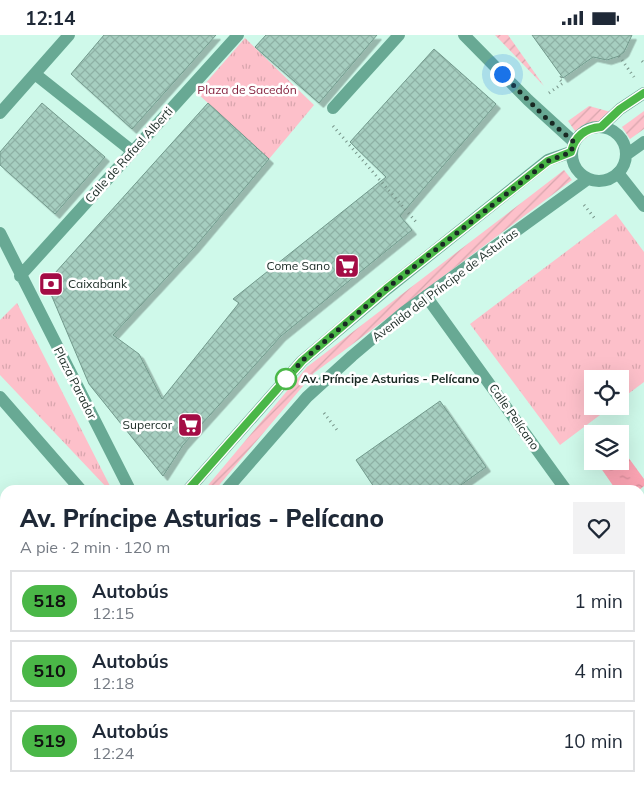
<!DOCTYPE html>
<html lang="es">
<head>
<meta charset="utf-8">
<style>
	body { margin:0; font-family:Mulish,sans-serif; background:#f2f2f3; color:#1f2937; height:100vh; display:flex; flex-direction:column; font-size:19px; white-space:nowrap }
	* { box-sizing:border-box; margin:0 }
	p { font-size:16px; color:#747a83 }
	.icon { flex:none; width:28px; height:28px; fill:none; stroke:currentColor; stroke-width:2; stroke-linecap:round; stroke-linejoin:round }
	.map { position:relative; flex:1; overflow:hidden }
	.side { position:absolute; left:0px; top:450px; width:645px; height:306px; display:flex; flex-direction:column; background:#fff; border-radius:15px 15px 0 0; box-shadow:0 5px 20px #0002 }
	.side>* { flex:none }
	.badge { padding:0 10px; border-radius:16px; font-size:18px; line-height:32px }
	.tools { position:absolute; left:584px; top:335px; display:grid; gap:10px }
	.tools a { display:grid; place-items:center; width:45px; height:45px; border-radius:0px; background:#fff; box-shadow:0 5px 20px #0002; font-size:25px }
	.you { position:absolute; width:25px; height:25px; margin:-12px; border:4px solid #fff; border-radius:50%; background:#1a73e8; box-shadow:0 0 0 8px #1a73e833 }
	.map>.badge { position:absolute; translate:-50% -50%; box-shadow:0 0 0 2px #fff }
	.round { display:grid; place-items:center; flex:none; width:52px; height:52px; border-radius:0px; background:#f2f2f3 }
	.overview { display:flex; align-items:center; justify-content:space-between; height:85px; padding:0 20px }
	h1 { font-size:24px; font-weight:800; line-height:38px }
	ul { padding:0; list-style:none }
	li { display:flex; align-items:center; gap:15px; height:62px; margin:0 10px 8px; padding:0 10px; border:2px solid #e0e1e3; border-radius:0px }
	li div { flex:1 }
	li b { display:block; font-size:19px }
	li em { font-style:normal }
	li .badge { min-width:55px; font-weight:700; text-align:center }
	.status { display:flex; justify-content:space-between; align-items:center; height:35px; padding:0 25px; background:#fff; direction:ltr }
	.status svg { height:14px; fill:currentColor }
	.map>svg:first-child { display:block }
</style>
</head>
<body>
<div class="status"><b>12:14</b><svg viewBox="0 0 49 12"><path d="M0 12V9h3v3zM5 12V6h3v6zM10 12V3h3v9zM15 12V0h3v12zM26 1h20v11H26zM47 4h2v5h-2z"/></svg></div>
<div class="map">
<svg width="644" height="756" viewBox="0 0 644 756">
	<defs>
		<pattern id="park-tufts" width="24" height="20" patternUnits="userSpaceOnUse" patternTransform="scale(1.25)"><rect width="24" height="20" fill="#fdc0ca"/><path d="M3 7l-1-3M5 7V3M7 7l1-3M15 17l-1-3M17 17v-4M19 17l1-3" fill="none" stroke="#d8a5ad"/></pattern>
		<pattern id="garden-furrows" width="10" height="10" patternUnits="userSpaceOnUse" patternTransform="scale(1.25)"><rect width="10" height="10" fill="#fdc0ca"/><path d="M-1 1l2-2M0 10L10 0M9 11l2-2" fill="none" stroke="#d8a5ad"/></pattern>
		<pattern id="water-ripples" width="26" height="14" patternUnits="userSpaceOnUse" patternTransform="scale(1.25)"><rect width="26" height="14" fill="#fba4b3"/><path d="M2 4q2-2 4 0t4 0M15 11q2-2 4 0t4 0" fill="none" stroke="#d78d9a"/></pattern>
		<pattern id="building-cross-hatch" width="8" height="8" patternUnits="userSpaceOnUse" patternTransform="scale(1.25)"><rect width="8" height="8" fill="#a6cec0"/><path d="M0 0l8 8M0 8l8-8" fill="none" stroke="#8eb1a5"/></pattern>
		<filter id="shadow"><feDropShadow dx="4.5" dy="4.5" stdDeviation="0" flood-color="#0004"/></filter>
	</defs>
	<rect width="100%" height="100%" fill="#cff9ea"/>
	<path fill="url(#park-tufts)" d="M 245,3 L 314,70 L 269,124 L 197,58 Z
		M 616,179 L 644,217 L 644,347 L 620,365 L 620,344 L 592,344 L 592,371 L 612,371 L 560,410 L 470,289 Z
		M 17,268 L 112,455 L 109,455 L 0,340 L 0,285 Z"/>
	<path fill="url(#garden-furrows)" d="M 495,0 L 508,0 L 544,51 Z
		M 589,71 L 618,79 L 582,106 L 568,86 Z
		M 644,76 L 644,94 L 630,104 L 622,92 Z
		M 564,135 L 572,145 L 314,338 L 215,455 L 204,455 L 307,332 Z"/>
	<path fill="#fdc0ca" d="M 256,751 L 391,751 L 395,756 L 260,756 Z"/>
	<path fill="url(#water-ripples)" d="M 620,411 L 644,444 L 644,451 L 639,455 L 616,455 L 596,426 L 620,426 Z"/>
	<path fill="url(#building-cross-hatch)" stroke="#72998c" filter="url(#shadow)" d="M 104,0 L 216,0 L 132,94 L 71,39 Z
		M 266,0 L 377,0 L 319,68 L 255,12 Z
		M 532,0 L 632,0 L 624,17 L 619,21 L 607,25 L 593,22 L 563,43 Z
		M 434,14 L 496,69 L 400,181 L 412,195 L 281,301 L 183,410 L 163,441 L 89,349 L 50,257 L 55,238 L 208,68 L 269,124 L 194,213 L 113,300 L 139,319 L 162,364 L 239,268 L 233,264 L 386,142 L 350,107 Z
		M 42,68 L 105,122 L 55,179 L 0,130 L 0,117 Z
		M 440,366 L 486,432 L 454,455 L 376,455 L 356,425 Z"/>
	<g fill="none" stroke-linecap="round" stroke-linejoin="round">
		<path stroke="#769388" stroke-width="3" stroke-dasharray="1 4" stroke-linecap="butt" d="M 619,21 L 634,42
			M 642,26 L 644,28
			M 549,58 L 563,48 L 559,44 L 562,41
			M 333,91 L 417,188
			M 584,170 L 596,185
			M 324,378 L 337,395"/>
		<path stroke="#68a994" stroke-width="12" d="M 464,0 L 528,65 L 574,107
			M 35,39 L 132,116
			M 333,73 L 399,0
			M 0,78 L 69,0
			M 618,138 L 644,171
			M 0,198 L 130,455
			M 20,241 L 238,0
			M 426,261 L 566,455
			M 0,362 L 81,455
			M 640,558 L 644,564
			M 163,751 L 164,756
			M 243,751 L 247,756
			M 409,751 L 413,756"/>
		<path stroke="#68a994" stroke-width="12" d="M 601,92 L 620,74 L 644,58
			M572 119a27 27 0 1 1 54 0a27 27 0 1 1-54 0Z
			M 626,120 L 644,107
			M 188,455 L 302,326 L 387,254 L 548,125 L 571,117
			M 226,455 L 307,362 L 352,321 L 404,277 L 588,144
			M 7,756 L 10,751"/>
	</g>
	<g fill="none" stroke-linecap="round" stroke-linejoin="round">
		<defs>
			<path id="line" d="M 188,455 L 302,326 L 386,254 L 548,126 L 571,117 C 575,101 585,93 601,92 L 620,74 L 644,58"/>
		</defs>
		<use href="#line" stroke="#fff" stroke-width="11"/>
		<use href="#line" stroke="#4ab747" stroke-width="8"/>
		<path stroke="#192923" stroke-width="5" stroke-dasharray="0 9" d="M 286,344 L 302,326 L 386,254 L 519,149 L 548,126 L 571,117 L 574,107 L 546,83 L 502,39"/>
	</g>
	<defs>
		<symbol id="supermarket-square" viewBox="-11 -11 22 22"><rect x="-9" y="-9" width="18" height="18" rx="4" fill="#a40c45" stroke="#fff"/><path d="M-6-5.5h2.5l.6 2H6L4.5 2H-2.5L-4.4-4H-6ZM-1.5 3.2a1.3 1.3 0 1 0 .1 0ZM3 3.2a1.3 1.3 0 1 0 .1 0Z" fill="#fff"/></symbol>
		<symbol id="bank-square" viewBox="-11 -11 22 22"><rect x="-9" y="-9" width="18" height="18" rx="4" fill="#a40c45" stroke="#fff"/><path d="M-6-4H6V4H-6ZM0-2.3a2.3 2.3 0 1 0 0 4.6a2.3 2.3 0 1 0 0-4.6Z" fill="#fff"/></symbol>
	</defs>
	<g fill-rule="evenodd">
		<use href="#supermarket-square" x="333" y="217" width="28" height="28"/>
		<use href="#bank-square" x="37" y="235" width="28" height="28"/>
		<use href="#supermarket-square" x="176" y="376" width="28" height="28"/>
	</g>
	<circle fill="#fff" stroke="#4ab747" stroke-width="2.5" cx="286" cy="344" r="10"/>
	<g text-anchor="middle" stroke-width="5" stroke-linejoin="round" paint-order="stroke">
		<g font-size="12" fill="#85223e" stroke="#fff">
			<text x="247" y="59">Plaza de Sacedón</text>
		</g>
		<g font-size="12" fill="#192923" stroke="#fff">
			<text transform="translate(129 120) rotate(-48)" y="4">Calle de Rafael Alberti</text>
			<text transform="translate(445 250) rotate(-37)" y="4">Avenida del Príncipe de Asturias</text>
			<text transform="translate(75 348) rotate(63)" y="4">Plaza Parador</text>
			<text transform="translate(514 382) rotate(55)" y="4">Calle Pelícano</text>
		</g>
		<g font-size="12" fill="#192923" stroke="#fff" text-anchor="end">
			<text x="330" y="235">Come Sano</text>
			<text x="68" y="253" text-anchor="start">Caixabank</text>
			<text x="172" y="394">Supercor</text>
		</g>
		<g font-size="12" font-weight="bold" fill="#192923" stroke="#fff" text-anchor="start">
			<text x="301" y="348">Av. Príncipe Asturias - Pelícano</text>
		</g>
	</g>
</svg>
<div class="tools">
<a><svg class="icon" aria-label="locate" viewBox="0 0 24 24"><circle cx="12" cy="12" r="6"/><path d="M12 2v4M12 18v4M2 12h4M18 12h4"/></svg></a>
<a><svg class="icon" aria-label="layers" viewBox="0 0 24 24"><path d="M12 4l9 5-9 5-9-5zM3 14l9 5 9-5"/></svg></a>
</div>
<div class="you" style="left:502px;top:39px"></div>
<section class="side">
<div class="overview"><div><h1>Av. Príncipe Asturias - Pelícano</h1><p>A pie · 2 min · 120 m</p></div><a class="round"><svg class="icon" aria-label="heart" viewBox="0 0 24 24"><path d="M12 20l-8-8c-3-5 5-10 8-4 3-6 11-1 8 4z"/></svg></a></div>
<ul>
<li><span class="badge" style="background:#4ab747;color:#111">518</span><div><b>Autobús</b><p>12:15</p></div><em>1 min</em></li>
<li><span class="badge" style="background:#4ab747;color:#111">510</span><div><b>Autobús</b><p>12:18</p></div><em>4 min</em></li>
<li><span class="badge" style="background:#4ab747;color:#111">519</span><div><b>Autobús</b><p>12:24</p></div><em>10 min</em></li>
</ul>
</section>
</div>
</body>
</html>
